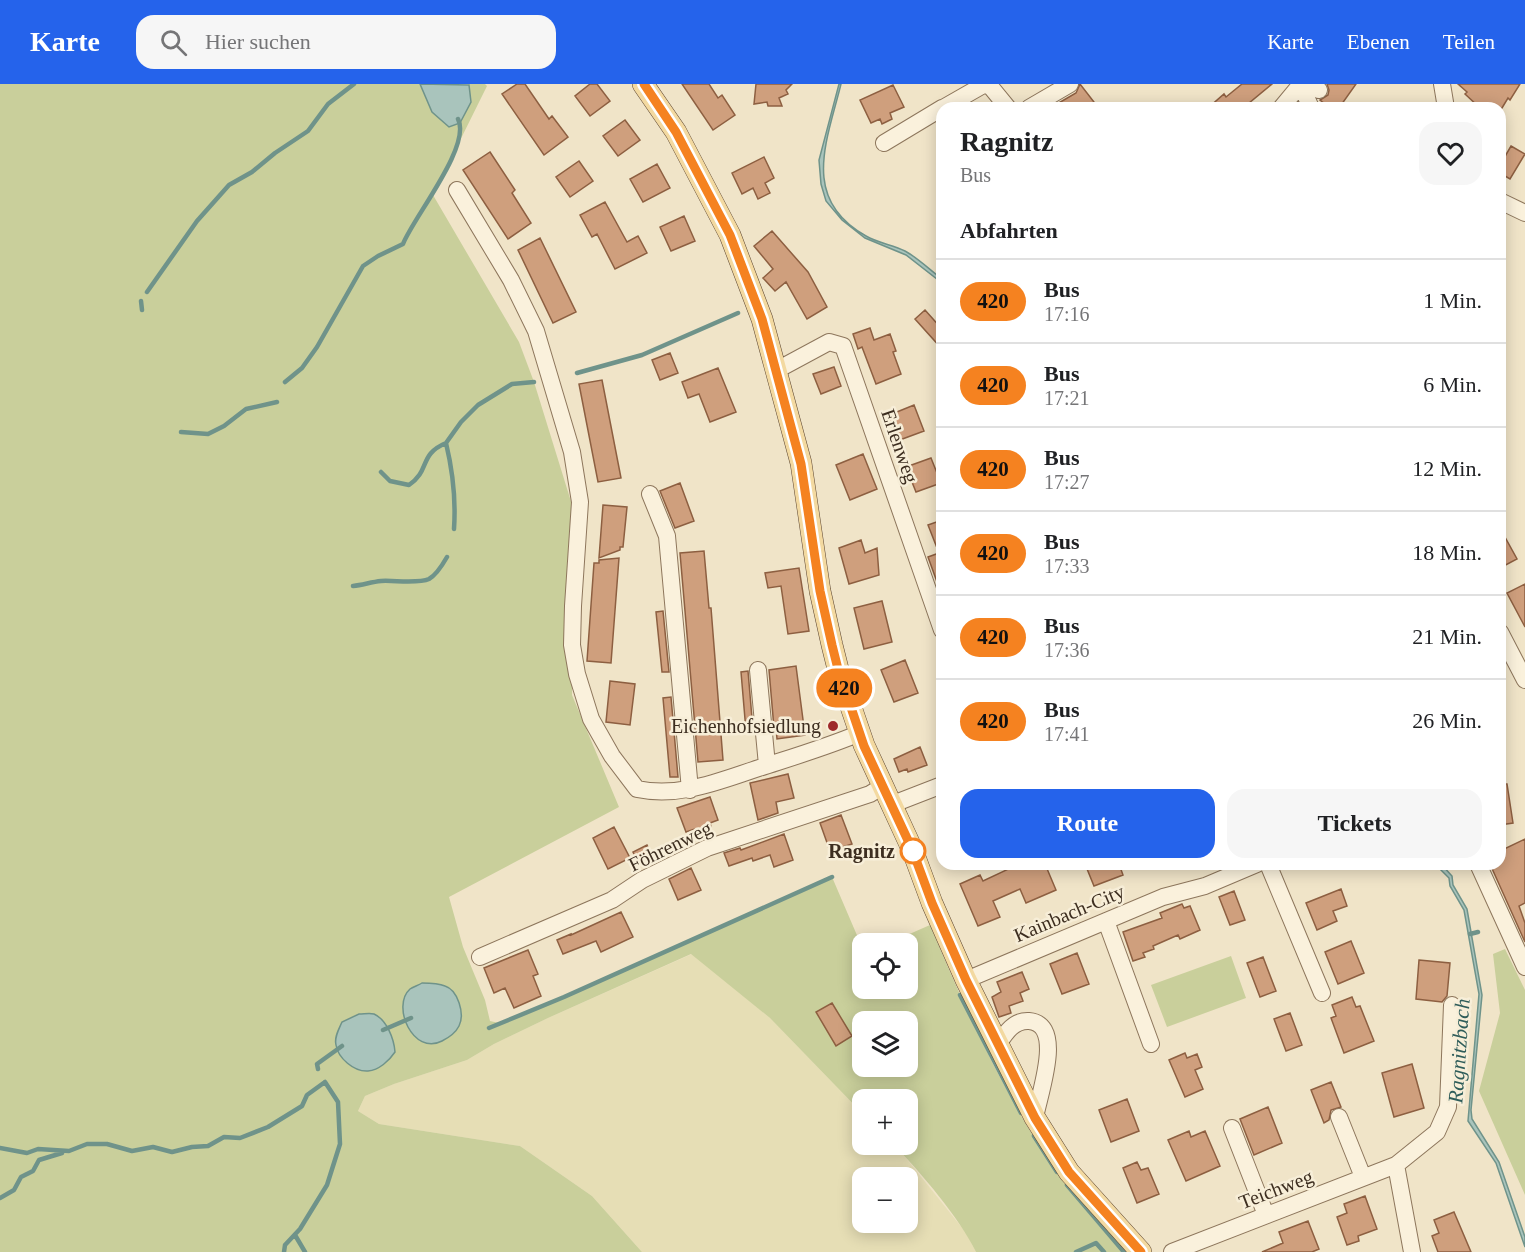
<!DOCTYPE html>
<html lang="de">
<head>
<meta charset="utf-8">
<style>
	body { margin:0; font-family:"Times New Roman",serif; background:#f6f6f6; color:#202124; height:100vh; display:flex; flex-direction:column; font-size:22px; white-space:nowrap }
	* { box-sizing:border-box; margin:0 }
	p { font-size:20px; color:#757577 }
	.icon { flex:none; width:33px; height:33px; fill:none; stroke:currentColor; stroke-width:2; stroke-linecap:round; stroke-linejoin:round }
	.map { position:relative; flex:1; overflow:hidden }
	.drawer { position:absolute; left:936px; top:18px; width:570px; height:768px; display:flex; flex-direction:column; background:#fff; border-radius:18px; box-shadow:0 3px 15px #0003 }
	.drawer>* { flex:none }
	.badge { padding:0 12px; border-radius:20px; font-size:21px; line-height:39px }
	.fabs { position:absolute; left:852px; top:849px; display:grid; gap:12px }
	.fabs a { display:grid; place-items:center; width:66px; height:66px; border-radius:12px; background:#fff; box-shadow:0 3px 15px #0003; font-size:30px }
	.map>.badge { position:absolute; translate:-50% -50%; box-shadow:0 0 0 3px #fff }
	h2 { padding:0 24px; font-size:22px; line-height:54px }
	.round { display:grid; place-items:center; flex:none; width:63px; height:63px; border-radius:18px; background:#f6f6f6 }
	.headline { display:flex; align-items:center; justify-content:space-between; height:102px; padding:0 24px }
	h1 { font-size:28px; font-weight:800; line-height:45px }
	.cta { display:flex; gap:12px; margin-top:auto; padding:12px 24px }
	.cta a { flex:1; height:69px; border-radius:18px; background:#2563eb; color:#fff; font-size:24px; font-weight:800; line-height:69px; text-align:center }
	.cta a+a { background:#f6f6f6; color:#202124 }
	ul { padding:0; list-style:none }
	li { display:flex; align-items:center; gap:18px; height:84px; padding:0 24px; border-top:2px solid #e0e0e0 }
	li div { flex:1 }
	li b { display:block; font-size:22px }
	li em { font-style:normal }
	li .badge { min-width:66px; font-weight:700; text-align:center }
	header { display:flex; align-items:center; gap:36px; box-sizing:border-box; height:84px; padding:0 30px; background:#2563eb; color:#fff }
	header strong { font-size:28px }
	nav { display:flex; gap:33px; margin-inline-start:auto; font-size:21px }
	.search { width:420px; height:54px; background:#f6f6f6; display:flex; align-items:center; gap:15px; box-sizing:border-box; padding:0 21px; border-radius:18px; color:#757577; font-size:22px }
	.map>svg:first-child { display:block }
</style>
</head>
<body>
<header>
<strong>Karte</strong>
<div class="search"><svg class="icon" aria-label="search" viewBox="0 0 24 24"><circle cx="10" cy="10" r="6"/><path d="M15 15l6 6"/></svg>Hier suchen</div>
<nav><a>Karte</a><a>Ebenen</a><a>Teilen</a></nav>
</header>
<div class="map">
<svg width="1525" height="1168" viewBox="0 0 1525 1168">
	<rect width="100%" height="100%" fill="#f0e4c8"/>
	<path fill="#e6deb5" fill-rule="evenodd" d="M 692,870 L 770,934 L 862,1029 L 862,1060 L 894,1061 L 906,1074 L 967,1150 L 976,1168 L 642,1168 L 592,1112 L 520,1062 L 379,1040 L 358,1027 L 365,1012 L 394,1000 L 467,976 L 494,960 L 548,934 ZM 862,1094 L 908,1094 L 908,1138 L 862,1138 Z"/>
	<path fill="#c9cf9b" fill-rule="evenodd" d="M 0,0 L 420,0 L 432,28 L 470,2 L 468,0 L 485,0 L 487,2 L 433,111 L 519,258 L 534,298 L 573,424 L 572,611 L 619,723 L 449,813 L 463,863 L 485,916 L 490,937 L 499,939 L 564,913 L 832,793 L 862,863 L 862,904 L 908,904 L 908,860 L 889,859 L 930,841 C 979,957 1033,1078 1124,1168 L 976,1168 C 959,1133 921,1089 894,1061 L 908,1060 L 908,1016 L 862,1016 L 862,1029 L 770,934 L 691,870 L 548,934 L 494,960 L 467,976 L 394,1000 L 365,1012 L 358,1027 L 379,1040 L 520,1062 L 592,1112 L 642,1168 L 0,1168 ZM 422,899 L 441,901 L 410,947 L 403,927 L 404,917 ZM 862,938 L 908,938 L 908,982 L 862,982 Z
		M 1505,865 L 1525,906 L 1525,1111 L 1479,1007 L 1500,929 L 1493,870 Z
		M 1231,872 L 1246,914 L 1167,943 L 1151,901 Z"/>
	<path fill="#a9c4bc" stroke="#6f938a" stroke-width="1.5" d="M 420,0 L 469,1 L 471,18 L 460,39 L 449,43 L 432,28 Z
		M 839,0 L 841,0 C 827,57 800,115 866,152 C 878,159 893,161 905,167 C 918,174 930,186 942,195 L 942,199 L 906,171 L 865,154 L 842,136 L 826,117 L 821,100 L 819,76 Z
		M 1435,780 L 1441,780 L 1452,792 L 1453,801 L 1467,825 L 1482,911 L 1471,1026 L 1472,1035 L 1499,1078 L 1525,1153 L 1525,1163 L 1496,1079 L 1468,1037 L 1479,910 L 1464,826 L 1450,802 L 1449,794 Z
		M 422,899 C 430,899 438,899 445,902 C 458,906 465,930 459,942 C 456,948 448,954 442,957 C 413,972 391,922 410,905 C 413,903 419,901 422,899 Z
		M 359,930 C 364,930 370,929 374,930 C 387,936 394,955 395,968 C 389,977 379,986 368,987 C 354,988 338,974 336,961 C 334,953 339,945 342,938 Z"/>
	<g fill="none" stroke-linecap="round" stroke-linejoin="round">
		<path stroke="#6f938a" stroke-width="4.5" d="M 147,208 L 197,137 L 229,101 L 252,88 L 275,69 L 308,47 L 328,20 L 354,0
			M 141,217 L 142,226
			M 577,289 L 642,271 L 738,229
			M 285,298 L 302,284 L 317,263 L 363,182 L 378,172 L 403,160 C 413,134 472,62 458,35
			M 181,348 L 208,350 L 224,342 L 246,325 L 277,318
			M 381,388 L 390,397 L 409,401 C 431,386 418,371 446,359
			M 454,445 C 456,415 453,388 446,359 L 461,338 L 478,321 L 512,300 L 534,298
			M 353,502 C 363,501 371,498 381,497 C 393,496 418,500 429,495 C 436,491 443,480 447,473
			M 1470,850 L 1478,848
			M 960,911 L 1021,1029
			M 489,944 L 564,913 L 832,793
			M 383,946 L 411,934
			M 318,985 L 317,980 L 342,962
			M 1034,1052 L 1057,1088
			M 0,1064 L 27,1069 L 38,1065 L 69,1067 L 87,1060 L 107,1060 L 132,1067 L 153,1063 L 172,1068 L 192,1063 L 208,1062 L 224,1053 L 240,1054 L 268,1043 L 302,1022 L 307,1011 L 325,998
			M 1067,1101 L 1124,1168
			M 0,1114 L 14,1106 L 21,1093 L 33,1087 L 39,1076 L 62,1069
			M 295,1151 L 305,1168
			M 284,1168 L 285,1161 L 300,1145 L 327,1101 L 340,1060 L 338,1018 L 325,998
			M 1076,1168 L 1096,1159 L 1104,1168"/>
	</g>
	<path fill="#cf9f7d" stroke="#8d5f41" stroke-width="1.5" d="M 517,0 L 525,0 L 549,35 L 552,32 L 568,53 L 544,71 L 502,10 Z
		M 590,0 L 597,0 L 610,17 L 590,32 L 575,12 Z
		M 682,0 L 709,0 L 718,14 L 722,11 L 735,31 L 713,46 Z
		M 756,0 L 792,0 L 786,6 L 788,10 L 779,14 L 782,22 L 768,22 L 767,18 L 754,20 Z
		M 1080,0 L 1094,18 L 1085,24 L 1050,24 L 1076,9 Z
		M 1242,0 L 1272,0 L 1243,24 L 1208,24 L 1224,10 L 1226,13 Z
		M 1327,0 L 1356,0 L 1339,24 L 1330,24 L 1320,16 L 1328,11 L 1329,6 Z
		M 1458,0 L 1520,0 L 1510,16 L 1508,14 L 1502,24 L 1480,24 L 1465,10 L 1467,8 Z
		M 893,1 L 904,23 L 890,29 L 892,35 L 882,40 L 880,35 L 871,39 L 860,16 Z
		M 625,36 L 640,56 L 618,72 L 603,52 Z
		M 1511,62 L 1525,70 L 1510,95 L 1500,89 L 1500,81 Z
		M 490,68 L 515,106 L 512,109 L 531,139 L 508,155 L 463,86 Z
		M 764,73 L 774,94 L 765,99 L 770,109 L 758,115 L 753,104 L 742,110 L 732,89 Z
		M 579,77 L 593,97 L 570,113 L 556,93 Z
		M 657,80 L 670,104 L 643,118 L 630,95 Z
		M 605,118 L 627,158 L 638,152 L 647,169 L 615,185 L 597,150 L 592,153 L 580,131 Z
		M 684,132 L 695,157 L 671,167 L 660,143 Z
		M 772,147 L 808,188 L 827,223 L 807,235 L 786,198 L 775,207 L 763,194 L 773,185 L 754,162 Z
		M 540,154 L 576,228 L 553,239 L 518,166 Z
		M 925,226 L 942,245 L 942,265 L 915,235 Z
		M 870,244 L 874,256 L 890,250 L 896,267 L 893,268 L 901,290 L 876,300 L 862,263 L 858,265 L 853,250 Z
		M 670,269 L 678,289 L 660,296 L 652,276 Z
		M 834,283 L 841,302 L 821,310 L 813,290 Z
		M 718,284 L 736,328 L 710,338 L 699,310 L 688,314 L 682,298 Z
		M 602,296 L 621,394 L 598,398 L 579,300 Z
		M 914,321 L 924,347 L 897,357 L 887,332 Z
		M 863,370 L 877,405 L 850,416 L 836,381 Z
		M 931,374 L 941,399 L 916,408 L 906,383 Z
		M 680,399 L 694,437 L 675,444 L 660,407 Z
		M 603,421 L 627,423 L 623,463 L 620,463 L 620,466 L 599,474 Z
		M 942,436 L 942,509 L 941,509 L 928,473 L 939,469 L 928,441 Z
		M 1500,444 L 1517,475 L 1500,484 Z
		M 861,456 L 865,469 L 877,464 L 879,491 L 849,500 L 839,464 Z
		M 704,467 L 709,524 L 711,524 L 723,676 L 698,678 L 680,469 Z
		M 619,474 L 611,579 L 587,577 L 594,479 L 599,479 L 599,476 Z
		M 799,484 L 809,547 L 788,550 L 781,502 L 768,504 L 765,489 Z
		M 1525,500 L 1525,543 L 1507,509 Z
		M 882,517 L 892,558 L 864,565 L 854,524 Z
		M 663,527 L 669,588 L 662,588 L 656,528 Z
		M 905,576 L 918,609 L 894,618 L 881,586 Z
		M 796,582 L 805,651 L 777,655 L 776,644 L 774,644 L 769,586 Z
		M 748,587 L 753,646 L 746,647 L 741,588 Z
		M 610,597 L 635,600 L 630,641 L 606,638 Z
		M 671,613 L 678,693 L 670,693 L 663,614 Z
		M 920,663 L 927,681 L 908,688 L 907,685 L 899,688 L 894,675 Z
		M 788,690 L 794,714 L 776,718 L 778,729 L 758,736 L 750,699 Z
		M 1500,700 L 1507,700 L 1513,739 L 1500,741 Z
		M 710,713 L 718,736 L 710,739 L 711,743 L 696,749 L 695,745 L 686,748 L 677,724 Z
		M 841,731 L 852,760 L 830,767 L 820,739 Z
		M 614,743 L 630,774 L 608,785 L 593,754 Z
		M 784,750 L 793,776 L 774,783 L 770,771 L 753,777 L 752,774 L 729,782 L 724,769 L 740,764 L 741,766 Z
		M 1525,755 L 1525,819 L 1519,822 L 1525,839 L 1525,858 L 1490,780 L 1500,780 L 1500,767 Z
		M 647,761 L 653,773 L 639,780 L 633,768 Z
		M 1019,780 L 1045,780 L 1056,806 L 1026,819 L 1020,805 L 993,817 L 1000,833 L 978,842 L 960,800 L 980,791 L 983,797 Z
		M 1085,780 L 1119,780 L 1123,791 L 1094,802 Z
		M 691,784 L 701,806 L 678,816 L 669,795 Z
		M 1341,805 L 1347,822 L 1333,827 L 1337,837 L 1317,846 L 1306,819 Z
		M 1234,807 L 1245,836 L 1230,841 L 1219,813 Z
		M 1182,820 L 1184,824 L 1190,822 L 1200,846 L 1180,855 L 1178,851 L 1153,862 L 1154,865 L 1143,869 L 1145,873 L 1133,877 L 1123,848 L 1162,834 L 1160,829 Z
		M 621,828 L 633,853 L 601,868 L 596,857 L 563,870 L 557,856 L 571,850 L 571,851 Z
		M 1351,857 L 1364,889 L 1338,900 L 1325,868 Z
		M 528,866 L 538,890 L 533,892 L 541,912 L 514,924 L 505,904 L 494,909 L 484,884 Z
		M 1077,869 L 1089,900 L 1062,910 L 1050,880 Z
		M 1263,873 L 1276,907 L 1260,913 L 1247,879 Z
		M 1419,876 L 1450,879 L 1447,912 L 1442,918 L 1416,915 Z
		M 1022,888 L 1029,905 L 1020,909 L 1023,917 L 1009,922 L 1011,929 L 999,933 L 992,913 L 1001,908 L 997,898 Z
		M 1352,913 L 1356,923 L 1360,922 L 1374,957 L 1344,969 L 1331,934 L 1336,932 L 1332,921 Z
		M 832,919 L 852,952 L 836,962 L 816,928 Z
		M 1290,929 L 1302,961 L 1286,967 L 1274,935 Z
		M 1185,969 L 1187,974 L 1197,970 L 1202,983 L 1195,986 L 1203,1005 L 1185,1013 L 1169,976 Z
		M 1412,980 L 1424,1024 L 1394,1033 L 1382,989 Z
		M 1331,998 L 1341,1023 L 1331,1026 L 1329,1036 L 1324,1039 L 1311,1006 Z
		M 1127,1015 L 1139,1047 L 1111,1058 L 1099,1026 Z
		M 1268,1023 L 1282,1059 L 1254,1071 L 1240,1035 Z
		M 1189,1047 L 1191,1053 L 1205,1047 L 1220,1082 L 1186,1097 L 1168,1056 Z
		M 1137,1078 L 1141,1086 L 1148,1084 L 1159,1110 L 1137,1119 L 1123,1084 Z
		M 1365,1112 L 1377,1145 L 1358,1152 L 1359,1157 L 1347,1161 L 1337,1133 L 1347,1129 L 1344,1120 Z
		M 1454,1128 L 1471,1168 L 1438,1168 L 1432,1152 L 1439,1149 L 1434,1136 Z
		M 1308,1137 L 1319,1165 L 1312,1168 L 1262,1168 L 1283,1159 L 1279,1148 Z"/>
	<g fill="none" stroke-linecap="round" stroke-linejoin="round">
		<defs>
			<path id="minor" d="M 1310,0 L 1319,6
				M 1442,0 L 1446,24
				M 1301,1 L 1311,24
				M 943,24 L 985,0 L 990,2 L 1008,24
				M 1029,24 L 1070,0
				M 1281,24 L 1301,0
				M 884,59 L 942,24
				M 457,106 L 511,196 L 536,247 L 572,368 L 580,418 L 573,522 L 572,561 L 577,590 L 591,635 L 612,672 L 637,705 C 680,714 719,697 759,684 C 793,673 827,663 860,649
				M 1500,117 L 1525,129
				M 777,286 L 829,258 L 843,262 L 942,546
				M 650,410 L 667,452 L 690,706
				M 1500,548 L 1525,596
				M 758,586 L 767,681
				M 893,720 L 942,701
				M 1268,780 L 1322,909
				M 1478,780 L 1525,883
				M 1106,837 L 1151,960
				M 480,873 L 612,816 L 642,796 L 707,764 L 870,710 L 883,702
				M 966,896 L 1163,813 L 1205,802 L 1257,780
				M 997,962 C 1005,950 1013,936 1029,937 C 1066,940 1038,1013 1035,1034
				M 1339,1033 L 1363,1093
				M 1232,1044 L 1266,1131
				M 1396,1081 L 1437,1048 L 1448,1023 L 1452,921
				M 1172,1168 L 1396,1081 L 1412,1168"/>
			<path id="major" d="M 643,0 L 676,48 L 730,151 L 762,235 L 801,379 L 820,507 L 832,561 L 838,585 L 864,661 L 912,765 L 932,819 L 966,896 L 1035,1034 L 1069,1088 L 1141,1168"/>
		</defs>
		<use href="#minor" stroke="#8d765c" stroke-width="18"/>
		<use href="#major" stroke="#5b4430" stroke-width="22"/>
		<use href="#minor" stroke="#faf1dc" stroke-width="16"/>
		<use href="#major" stroke="#f3d9a0" stroke-width="21"/>
	</g>
	<g fill="none" stroke-linecap="round" stroke-linejoin="round">
		<defs>
			<path id="line" d="M 644,0 L 676,48 L 730,151 L 762,235 L 801,380 L 820,507 L 832,561 L 838,585 L 864,662 L 912,765 L 932,819 L 966,896 L 1035,1034 L 1069,1088 L 1141,1168"/>
		</defs>
		<use href="#line" stroke="#fff" stroke-width="14"/>
		<use href="#line" stroke="#f58220" stroke-width="9"/>
	</g>
	<circle fill="#9e2a2b" stroke="#f7eed8" stroke-width="2" cx="833" cy="642" r="6"/>
	<circle fill="#fff" stroke="#f58220" stroke-width="3" cx="913" cy="767" r="12"/>
	<g text-anchor="middle" stroke-width="5" stroke-linejoin="round" paint-order="stroke">
		<g font-size="20" fill="#3d2e20" stroke="#f7eed8">
			<text transform="translate(900 362) rotate(71)" y="7">Erlenweg</text>
			<text transform="translate(670 762) rotate(-26)" y="7">Föhrenweg</text>
			<text transform="translate(1069 829) rotate(-23)" y="7">Kainbach-City</text>
			<text transform="translate(1276 1105) rotate(-21)" y="7">Teichweg</text>
		</g>
		<g font-size="20" fill="#3d2e20" stroke="#f7eed8" text-anchor="end">
			<text x="821" y="649">Eichenhofsiedlung</text>
		</g>
		<g font-size="20" font-weight="bold" fill="#3d2e20" stroke="#f7eed8" text-anchor="end">
			<text x="895" y="774">Ragnitz</text>
		</g>
		<g font-size="21" font-style="italic" fill="#2f5d5a" stroke="#f7eed8">
			<text transform="translate(1459 967) rotate(-86)" y="7">Ragnitzbach</text>
		</g>
	</g>
</svg>
<div class="fabs">
<a><svg class="icon" aria-label="locate" viewBox="0 0 24 24"><circle cx="12" cy="12" r="6"/><path d="M12 2v4M12 18v4M2 12h4M18 12h4"/></svg></a>
<a><svg class="icon" aria-label="layers" viewBox="0 0 24 24"><path d="M12 4l9 5-9 5-9-5zM3 14l9 5 9-5"/></svg></a>
<a>+</a>
<a>−</a>
</div>
<b class="badge" style="left:844px;top:604px;background:#f58220;color:#111">420</b>
<section class="drawer">
<div class="headline"><div><h1>Ragnitz</h1><p>Bus</p></div><a class="round"><svg class="icon" aria-label="heart" viewBox="0 0 24 24"><path d="M12 20l-8-8c-3-5 5-10 8-4 3-6 11-1 8 4z"/></svg></a></div>
<h2>Abfahrten</h2>
<ul>
<li><span class="badge" style="background:#f58220;color:#111">420</span><div><b>Bus</b><p>17:16</p></div><em>1 Min.</em></li>
<li><span class="badge" style="background:#f58220;color:#111">420</span><div><b>Bus</b><p>17:21</p></div><em>6 Min.</em></li>
<li><span class="badge" style="background:#f58220;color:#111">420</span><div><b>Bus</b><p>17:27</p></div><em>12 Min.</em></li>
<li><span class="badge" style="background:#f58220;color:#111">420</span><div><b>Bus</b><p>17:33</p></div><em>18 Min.</em></li>
<li><span class="badge" style="background:#f58220;color:#111">420</span><div><b>Bus</b><p>17:36</p></div><em>21 Min.</em></li>
<li><span class="badge" style="background:#f58220;color:#111">420</span><div><b>Bus</b><p>17:41</p></div><em>26 Min.</em></li>
</ul>
<div class="cta"><a>Route</a><a>Tickets</a></div>
</section>
</div>
</body>
</html>
